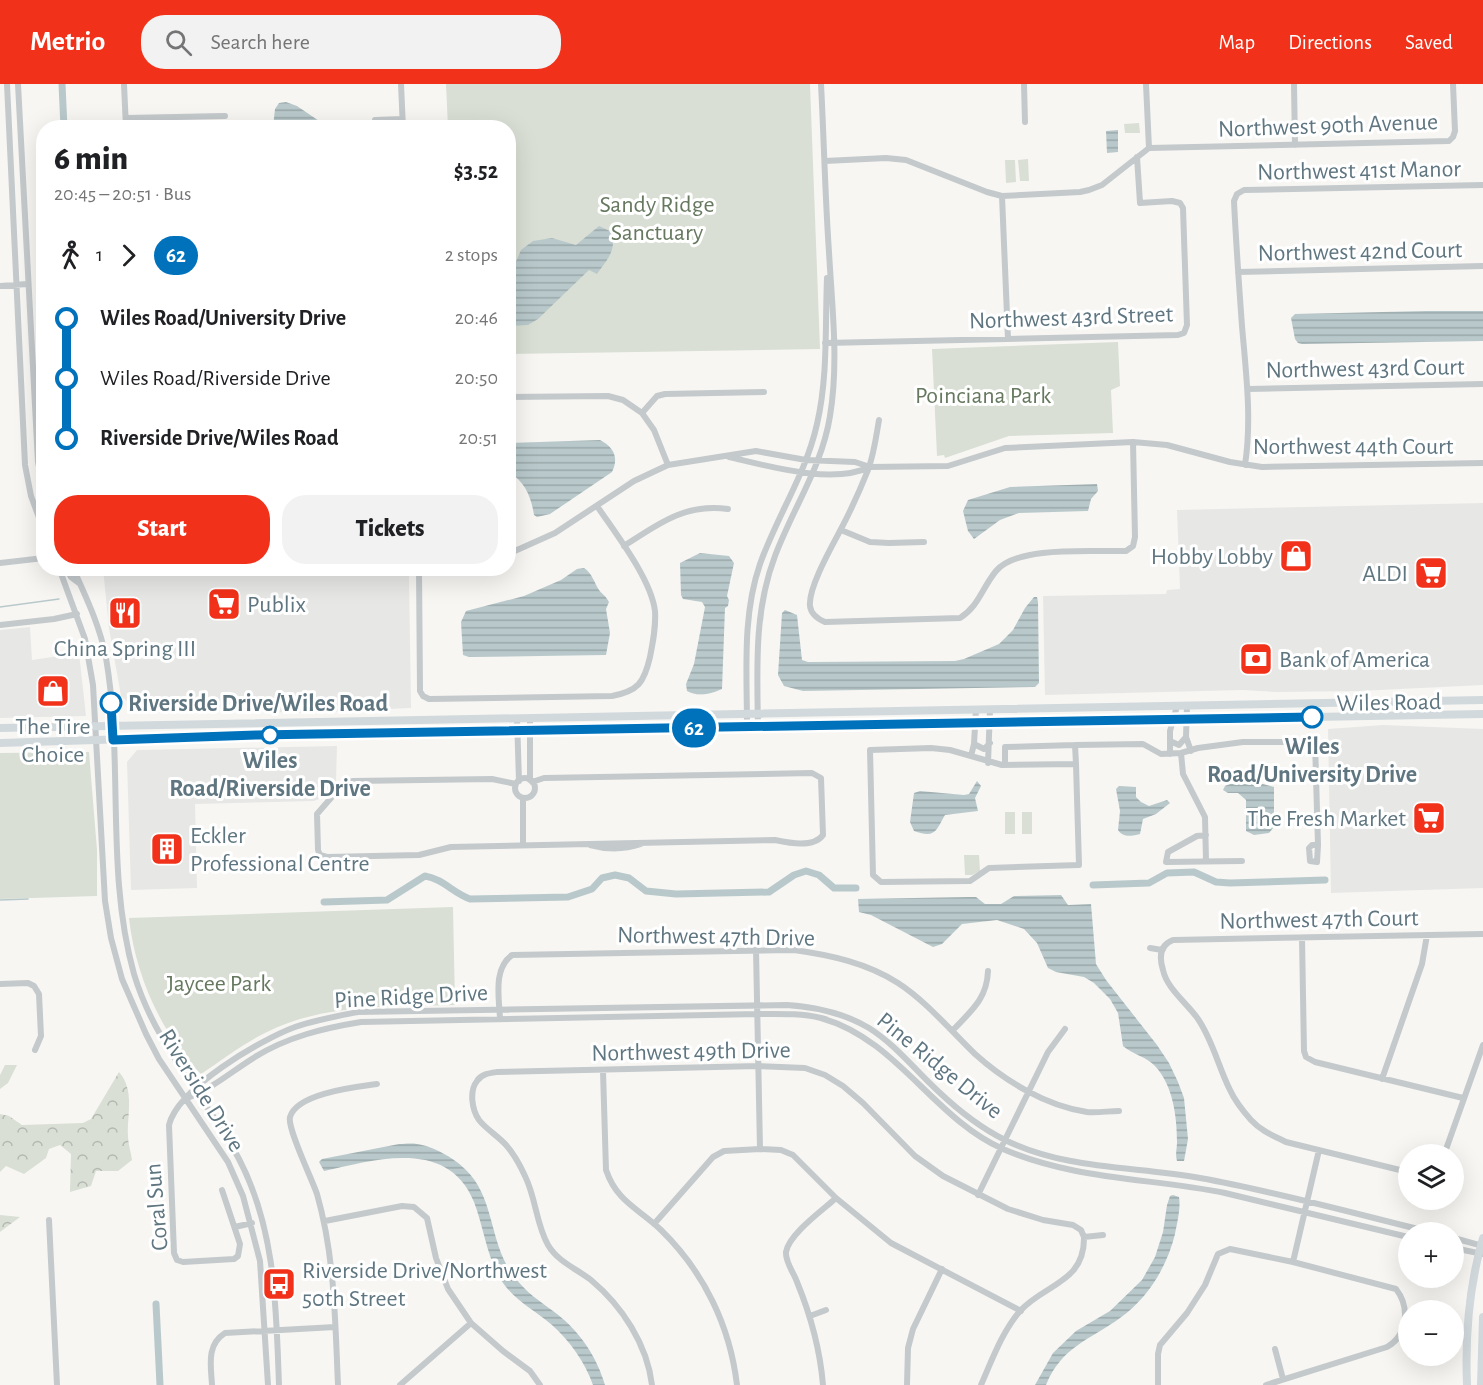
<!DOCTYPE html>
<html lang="en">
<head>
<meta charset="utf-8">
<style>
	body { margin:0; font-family:"Alegreya Sans",sans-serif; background:#f2f2f2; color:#202124; height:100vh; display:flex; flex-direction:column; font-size:22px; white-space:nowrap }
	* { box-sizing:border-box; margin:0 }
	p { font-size:20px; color:#757577 }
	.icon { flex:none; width:33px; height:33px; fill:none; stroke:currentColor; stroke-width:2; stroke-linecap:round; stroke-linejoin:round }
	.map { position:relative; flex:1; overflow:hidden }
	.drawer { position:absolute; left:36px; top:36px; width:480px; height:456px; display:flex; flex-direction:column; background:#fff; border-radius:24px; box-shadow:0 6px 24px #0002 }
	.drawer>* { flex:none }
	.badge { padding:0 12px; border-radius:20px; font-size:21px; line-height:39px }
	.controls { position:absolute; left:1398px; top:1060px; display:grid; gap:12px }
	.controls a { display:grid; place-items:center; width:66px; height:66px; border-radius:50%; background:#fff; box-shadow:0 6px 24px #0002; font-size:30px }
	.map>.badge { position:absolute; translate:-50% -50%; box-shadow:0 0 0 3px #fff }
	.legs { display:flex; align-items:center; gap:9px; height:66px; padding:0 18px; font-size:20px }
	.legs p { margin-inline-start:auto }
	.head { display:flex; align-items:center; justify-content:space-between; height:102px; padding:0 18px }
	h1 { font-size:33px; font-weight:800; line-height:45px }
	.cta { display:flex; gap:12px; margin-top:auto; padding:12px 18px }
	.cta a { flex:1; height:69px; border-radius:24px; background:#f13119; color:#fff; font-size:24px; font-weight:800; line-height:69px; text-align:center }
	.cta a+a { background:#f2f2f2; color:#202124 }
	ul { padding:0 18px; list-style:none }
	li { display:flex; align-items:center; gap:21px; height:60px; font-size:22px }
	li i { display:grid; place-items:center; width:9px; height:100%; margin:0 8px; background:currentColor }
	li i::after { content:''; width:15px; height:15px; margin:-8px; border:4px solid; border-radius:50%; background:#fff }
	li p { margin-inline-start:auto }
	li:first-child i { background:linear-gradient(#0000 50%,currentColor 0) }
	li:last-child i { background:linear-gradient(currentColor 50%,#0000 0) }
	header { display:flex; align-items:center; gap:36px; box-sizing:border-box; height:84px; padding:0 30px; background:#f13119; color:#fff }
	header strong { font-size:28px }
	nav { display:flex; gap:33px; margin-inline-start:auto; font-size:21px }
	.search { width:420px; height:54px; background:#f2f2f2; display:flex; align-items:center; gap:15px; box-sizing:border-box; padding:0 21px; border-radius:24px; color:#757577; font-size:22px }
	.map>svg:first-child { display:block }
</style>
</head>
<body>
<header>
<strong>Metrio</strong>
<div class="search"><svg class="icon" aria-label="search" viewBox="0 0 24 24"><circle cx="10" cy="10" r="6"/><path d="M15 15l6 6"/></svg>Search here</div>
<nav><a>Map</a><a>Directions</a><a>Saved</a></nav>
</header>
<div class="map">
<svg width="1483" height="1301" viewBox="0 0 1483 1301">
	<defs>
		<pattern id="forest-crowns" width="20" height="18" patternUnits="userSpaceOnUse" patternTransform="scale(1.5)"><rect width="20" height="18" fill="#d9dfd4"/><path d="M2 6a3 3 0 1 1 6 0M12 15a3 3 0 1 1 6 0" fill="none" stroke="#b3b9b1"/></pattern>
		<pattern id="water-rules" width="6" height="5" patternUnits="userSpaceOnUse" patternTransform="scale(1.5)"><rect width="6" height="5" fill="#b9c9cb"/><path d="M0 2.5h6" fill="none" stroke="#9aa8aa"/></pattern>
	</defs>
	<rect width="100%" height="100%" fill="#f7f6f3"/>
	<path fill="#e7e8e6" d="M 1483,419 L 1483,601 L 1359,607 L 1276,608 L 1243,606 L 1045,611 L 1043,512 L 1166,510 L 1167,506 L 1180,505 L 1177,426 Z
		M 372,485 L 409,491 L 411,624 L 298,629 L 232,626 L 214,623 L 134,623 L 121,612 L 109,544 L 103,485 Z
		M 30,543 L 32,576 L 79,569 L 86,632 L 0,634 L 0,546 Z
		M 1383,641 L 1483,645 L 1483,804 L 1331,809 L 1328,645 Z
		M 337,662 L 336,698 L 328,709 L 319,715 L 314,717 L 195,720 L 197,804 L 131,806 L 127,678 L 137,666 Z"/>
	<path fill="url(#forest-crowns)" d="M 5,981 L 17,981 L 8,999 L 0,1005 L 0,991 Z
		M 119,988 C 135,1006 127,1031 128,1052 C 128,1060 131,1068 132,1076 L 118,1087 L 96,1087 L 91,1102 L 70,1108 L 71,1070 L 60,1061 L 49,1065 L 46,1074 L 24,1090 L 6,1082 L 0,1088 L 0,1030 L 9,1032 L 22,1041 L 83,1039 L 91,1035 Z
		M 0,1131 L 20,1133 L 0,1148 Z"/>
	<path fill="#d9dfd4" d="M 446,0 L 810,0 L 820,265 L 509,270 L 508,44 L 448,43 Z
		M 1139,39 L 1140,49 L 1125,49 L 1124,40 Z
		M 1028,75 L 1029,97 L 1020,97 L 1018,76 Z
		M 1005,76 L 1015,76 L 1016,98 L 1006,99 Z
		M 1118,258 L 1120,302 L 1111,306 L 1113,349 L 1009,352 L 945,374 L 944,371 L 937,372 L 932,265 Z
		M 89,668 L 97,766 L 97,812 L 0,815 L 0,669 Z
		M 1005,728 L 1015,728 L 1015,750 L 1005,750 Z
		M 1022,728 L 1032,728 L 1032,750 L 1022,750 Z
		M 964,771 L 979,771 L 980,787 L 972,791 L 965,791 Z
		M 453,823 L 455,921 C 392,923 325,919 267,948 C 244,959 222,976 201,990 C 161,950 135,890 129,834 Z"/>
	<path fill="url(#water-rules)" d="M 286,18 L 297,22 L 328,43 L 273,43 L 275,25 L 279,19 Z
		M 1118,46 L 1118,68 L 1107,69 L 1106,47 Z
		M 599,142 L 612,148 C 616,168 608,174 597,190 L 589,186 L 538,235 L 528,241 L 509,242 L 509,194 L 521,166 L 533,157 L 552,154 L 576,161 Z
		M 1426,227 L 1483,227 L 1483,257 L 1302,260 L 1298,259 L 1295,255 L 1291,234 L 1295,230 Z
		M 600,356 C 614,363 619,374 612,388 L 550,430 L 537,433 L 534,431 C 531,412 525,398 509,388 L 509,359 Z
		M 1097,400 L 1098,407 L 1091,415 L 1088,427 L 1019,429 L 1000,436 L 974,455 L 968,447 L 963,427 L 968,416 L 1010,403 Z
		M 700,469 L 729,472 L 734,479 L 727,512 L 729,516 L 728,522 L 725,524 L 722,605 C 712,610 697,613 687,607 L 686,600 L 694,580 L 705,523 L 702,518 L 683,515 L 681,511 L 680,479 Z
		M 584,484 C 592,489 594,498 599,506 C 602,510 606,512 609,518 L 606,525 L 610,549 L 606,571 L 469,573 L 463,571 L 461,538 L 466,527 L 524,512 L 561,496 L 577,485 Z
		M 1034,513 L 1037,513 L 1038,518 L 1039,599 L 1035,603 L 803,607 L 784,602 L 778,591 L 782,529 L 785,526 L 797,531 L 802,576 L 808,578 L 955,577 L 964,575 L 999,560 L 1013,546 L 1025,524 Z
		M 977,697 L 981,702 L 975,714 L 978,727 L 945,731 C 936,746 936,755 914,747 L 910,738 L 914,709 L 920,707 L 964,711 L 969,710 Z
		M 1229,700 L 1263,700 L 1274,703 L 1274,743 L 1269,749 L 1254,751 L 1246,747 L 1246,716 L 1238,709 L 1228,709 L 1223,706 L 1225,702 Z
		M 1119,702 L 1136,703 L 1136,713 L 1141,718 L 1149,722 L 1167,716 L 1170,719 L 1156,730 L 1143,735 L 1140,750 C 1132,752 1123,754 1118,746 L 1120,727 L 1116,705 Z
		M 1061,811 L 1068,821 L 1091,820 L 1096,880 L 1106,896 L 1157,961 L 1169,979 L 1178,998 L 1184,1014 L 1188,1055 L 1184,1077 L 1177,1077 C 1175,1070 1177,1065 1177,1058 C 1177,1033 1173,1001 1155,982 C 1147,973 1132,970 1123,962 L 1118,929 L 1110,915 L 1094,899 L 1084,893 L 1056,888 L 1048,884 L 1037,859 L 1024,845 L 997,836 L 962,840 L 942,860 L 933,863 L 871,831 L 859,828 L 858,815 L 969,813 L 976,813 L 985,820 L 1001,820 L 1014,812 Z
		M 399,1060 C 404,1060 411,1059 417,1060 C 433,1062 454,1074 465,1085 C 495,1113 489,1159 513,1191 C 525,1208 541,1218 557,1230 C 580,1248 597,1273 605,1301 L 593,1301 C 585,1278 570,1257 552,1241 C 537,1228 519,1219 506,1203 C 487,1178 485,1147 474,1118 C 448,1053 374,1076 324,1087 L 319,1078 L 322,1075 Z
		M 1173,1111 L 1179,1113 C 1181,1124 1177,1139 1175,1150 C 1167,1183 1148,1214 1120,1234 C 1090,1256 1062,1262 1046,1301 L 1035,1301 L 1053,1269 L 1076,1247 L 1110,1227 L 1142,1196 L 1155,1173 L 1163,1148 L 1167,1121 L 1170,1112 Z"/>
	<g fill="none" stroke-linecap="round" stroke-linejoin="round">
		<path stroke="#b9c9cb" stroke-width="1.5" d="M 0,523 L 59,515
			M 0,816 L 28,815"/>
		<path stroke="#b9c9cb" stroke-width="7" d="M 62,0 L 64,44
			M 1093,801 L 1149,799 L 1167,789 L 1194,788 L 1216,798 L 1230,799 L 1325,796
			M 324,818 L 387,816 L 425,792 C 443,795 453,809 470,815 L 568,813 L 592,805 L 602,794 L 615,791 L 629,794 L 646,807 L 676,810 L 769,808 L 794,791 L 806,787 L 819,791 L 834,804 L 856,804
			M 156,1220 L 160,1301"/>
		<path stroke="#c4c9cc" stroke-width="6" d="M 7,0 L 25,381 L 31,412 L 44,447
			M 18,0 L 38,378 L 44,407
			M 124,0 L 126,44
			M 401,0 L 403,44
			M 1024,0 L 1025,38
			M 1146,0 L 1149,64
			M 1294,0 L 1295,61
			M 126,34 L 225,32
			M 375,36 L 402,35
			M 825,77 L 886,74 L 906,76 L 987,108 L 1002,112 L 1080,108 L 1089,106 L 1102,101 L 1149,64 L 1449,57 L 1453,53 L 1455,47 L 1453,0
			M 1002,112 L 1008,255
			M 1238,188 L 1483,182
			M 0,202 L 27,200
			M 825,259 L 1178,251 L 1184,249 L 1187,241 L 1183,124 L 1180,119 L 1172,117 L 1140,119 L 1137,73
			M 1248,305 L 1483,300
			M 508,313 L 608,312 L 623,316 L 642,329 L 657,312 L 665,310 L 764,308
			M 642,329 L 654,346 L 668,381
			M 879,336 C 876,353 874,370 868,386 C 860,406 851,426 841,445 C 832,462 808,504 810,522 C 811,531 818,535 825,538 L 960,534 C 979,522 982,504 996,487 C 1018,461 1093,468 1126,467 L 1133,462 L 1135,453 L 1133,358
			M 729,373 C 768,382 832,401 870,383
			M 1245,381 C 1252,335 1246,289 1242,242 C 1239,201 1236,159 1234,117 L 1237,110 L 1244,106 L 1483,101
			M 841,446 L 870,458 L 889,459 L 924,458
			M 624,462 C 658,440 685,419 728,425
			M 508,470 L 555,449 L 634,397 L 668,381 L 756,367 L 806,376 L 855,378 L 870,383 L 948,382 L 1005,364 L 1133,358 L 1167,361 L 1230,378 L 1262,383 L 1483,379
			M 0,479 L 44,474
			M 59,484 L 85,555 L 93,601 L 105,817 L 111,854 L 122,895 L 146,950 L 159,975 L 228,1078 L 243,1112 L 260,1177 L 268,1301
			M 66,484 L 71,493 L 79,499
			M 73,484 C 86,513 100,542 106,574 C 124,678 105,787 134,890 C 155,961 205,1011 239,1075 C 276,1146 276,1223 279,1301
			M 419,485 L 420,607 L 423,612 L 429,615 L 612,612 C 638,607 644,599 650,573 C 653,558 656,543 655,527 C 651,495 616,450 597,422
			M 0,541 L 54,535 L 77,530
			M 1187,622 L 1186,653 L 1191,667
			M 517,634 L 519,697
			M 530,634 L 530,696
			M 747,643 C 747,588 742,532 760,480 C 777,432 806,390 817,340 C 828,293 825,243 827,194
			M 758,643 C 757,584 754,527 775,472 C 793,424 822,383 830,332 C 839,278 832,223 829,168 C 825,112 824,56 821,0
			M 1170,657 L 1179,661 L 1186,653
			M 974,660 L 984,665 L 990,659
			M 1181,669 L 1183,690 L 1205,733 L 1206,777
			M 1170,670 L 1170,647 L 1177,622
			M 971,672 L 974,660 L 976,625
			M 988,679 L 990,625
			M 1076,680 L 1079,781 L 989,784 L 970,797 L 881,798 L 873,791 L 870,666 L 931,664 L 950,666 L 1002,681 L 1076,680 L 1075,661 L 1143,660 L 1161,670 L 1181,669 L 1198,664 L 1243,658 L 1315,658 L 1318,761 L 1317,778 L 1310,777 L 1309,764 L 1312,761 L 1318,761
			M 1005,681 L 1005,663 L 1075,661
			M515 704a10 10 0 1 1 20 0a10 10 0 1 1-20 0Z
			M 516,700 L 492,695 L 353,697 L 344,699 L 317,730 L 318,766 L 320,771 L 327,773 L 419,771 L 451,763 L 775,756 C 789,759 814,764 823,751 L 821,694 L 812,689 L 544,694 L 532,698
			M 1206,751 L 1197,752 L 1168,768 L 1166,778 L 1242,777
			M 523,761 L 523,714
			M 590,761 C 608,766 623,766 641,760
			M 1302,854 L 1304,967 L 1306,973 L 1315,978 L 1463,1014
			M 1150,864 L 1162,866
			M 756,865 L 760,1065
			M 0,900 L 28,899 L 34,902 L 39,910 L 41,952 L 35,966
			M 500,935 C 499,913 493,885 512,871 L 794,866 C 830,871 867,879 898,899 C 926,917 951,947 975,970 C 1005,997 1046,1022 1087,1028 C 1097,1029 1109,1027 1119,1027
			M 953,946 C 971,927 987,915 988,887
			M 603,987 L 606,1086 C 617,1118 638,1124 661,1146 C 704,1188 730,1242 737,1301
			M 1382,995 L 1422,880 L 1427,851
			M 187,1014 C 212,1005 232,987 255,973 C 287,953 324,944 361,938 L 758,930 C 779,930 800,929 821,934 C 897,955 933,1034 1003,1065 C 1074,1096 1151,1094 1225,1109 L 1408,1153
			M 1444,1071 L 1483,961
			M 1408,1088 L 1286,1058 C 1274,1052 1261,1047 1251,1036 C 1243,1027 1235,1017 1230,1006 C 1218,982 1213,957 1198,935 C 1187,919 1167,905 1163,886 C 1159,873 1160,861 1173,856 L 1483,850
			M 222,1106 L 240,1160 L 238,1172 L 234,1175 L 183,1178 L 177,1176 L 174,1169 L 169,1041 C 178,1004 260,956 295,943 C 315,936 337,932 358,928 L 787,921 C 816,923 844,929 869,944 C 896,961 916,987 939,1008 C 958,1026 981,1044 1005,1056 C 1066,1086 1134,1082 1200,1094 C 1278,1108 1356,1130 1434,1149
			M 978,1111 L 1048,968 L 1065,945
			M 49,1136 L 57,1301
			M 325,1137 L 402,1122 L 414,1123 L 427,1134 L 436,1174 L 448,1205 L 471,1239 L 503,1267 L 530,1287 L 540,1301
			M 654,1140 L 713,1073 L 724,1067 L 760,1065 L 781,1066 L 793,1071 L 836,1114 L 891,1159 L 1021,1227
			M 235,1143 L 252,1139
			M 1454,1154 L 1483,1162
			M 1454,1164 L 1483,1170
			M 1293,1178 L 1319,1066
			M 810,1232 L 826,1226
			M 1275,1265 L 1283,1295
			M 212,1301 C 211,1282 206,1261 225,1249 L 335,1243
			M 338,1301 C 335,1236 335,1173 317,1110 C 312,1095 287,1044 290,1033 C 297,1009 356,1003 377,1000
			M 400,1301 L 471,1239
			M 652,1301 C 647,1260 622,1222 591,1196 C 577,1185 558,1178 548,1161 C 536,1140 536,1114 525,1092 C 520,1081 514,1070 506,1061 C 498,1052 486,1045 479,1036 C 472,1026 469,1007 477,997 C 481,990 490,989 497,988 L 759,982 L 805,984 L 825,991 L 843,1002 L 863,1019 L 915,1072 L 943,1092 L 1008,1125 L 1043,1136 L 1073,1141 L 1081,1146 L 1084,1153 L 1103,1151
			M 823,1301 C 820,1265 811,1232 797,1198 C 794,1189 785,1178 786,1168 C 789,1150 823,1126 836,1114
			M 907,1301 L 908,1264 L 913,1245 L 942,1185
			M 981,1301 C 992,1276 1002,1248 1020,1227 C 1044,1200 1085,1199 1084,1153
			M 1158,1301 L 1158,1270 L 1160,1261 L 1187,1229 L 1205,1201 L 1218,1170 L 1230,1165 L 1293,1178 L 1396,1205 C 1410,1223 1408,1251 1387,1263 L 1266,1301"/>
		<path stroke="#d2d9dc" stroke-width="8" d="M 0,644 L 1483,616
			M 0,659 L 257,651 L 1483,630
			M 1467,1301 C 1465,1252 1469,1202 1483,1154
			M 1481,1301 L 1483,1233"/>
	</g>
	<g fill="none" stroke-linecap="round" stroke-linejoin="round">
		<defs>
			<path id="line-1" d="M 111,619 L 113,656 L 257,651 L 1312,633"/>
		</defs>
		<use href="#line-1" stroke="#fff" stroke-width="14"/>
		<use href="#line-1" stroke="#0072bc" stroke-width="9"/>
	</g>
	<defs>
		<symbol id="shop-square" viewBox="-11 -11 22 22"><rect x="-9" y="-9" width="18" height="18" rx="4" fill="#f13119" stroke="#fff"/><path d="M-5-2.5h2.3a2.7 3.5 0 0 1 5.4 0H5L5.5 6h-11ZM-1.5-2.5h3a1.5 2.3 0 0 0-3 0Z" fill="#fff"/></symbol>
		<symbol id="supermarket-square" viewBox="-11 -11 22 22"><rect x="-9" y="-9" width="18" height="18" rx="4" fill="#f13119" stroke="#fff"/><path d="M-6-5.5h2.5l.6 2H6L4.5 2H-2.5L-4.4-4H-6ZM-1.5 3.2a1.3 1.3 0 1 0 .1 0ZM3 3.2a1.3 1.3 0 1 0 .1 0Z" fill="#fff"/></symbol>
		<symbol id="restaurant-square" viewBox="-11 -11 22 22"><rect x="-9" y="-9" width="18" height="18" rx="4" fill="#f13119" stroke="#fff"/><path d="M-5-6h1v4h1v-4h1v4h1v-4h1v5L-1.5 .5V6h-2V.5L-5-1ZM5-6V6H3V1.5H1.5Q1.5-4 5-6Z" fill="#fff"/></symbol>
		<symbol id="bank-square" viewBox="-11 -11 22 22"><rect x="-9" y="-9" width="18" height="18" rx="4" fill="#f13119" stroke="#fff"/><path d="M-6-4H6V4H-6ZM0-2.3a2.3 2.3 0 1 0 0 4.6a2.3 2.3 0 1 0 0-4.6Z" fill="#fff"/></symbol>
		<symbol id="building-square" viewBox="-11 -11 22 22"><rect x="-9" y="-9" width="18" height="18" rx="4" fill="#f13119" stroke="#fff"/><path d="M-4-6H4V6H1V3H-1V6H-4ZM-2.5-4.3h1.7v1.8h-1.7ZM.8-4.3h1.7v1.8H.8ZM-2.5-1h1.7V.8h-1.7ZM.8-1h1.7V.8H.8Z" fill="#fff"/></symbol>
		<symbol id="bus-square" viewBox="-11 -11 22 22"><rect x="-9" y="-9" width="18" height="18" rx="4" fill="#f13119" stroke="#fff"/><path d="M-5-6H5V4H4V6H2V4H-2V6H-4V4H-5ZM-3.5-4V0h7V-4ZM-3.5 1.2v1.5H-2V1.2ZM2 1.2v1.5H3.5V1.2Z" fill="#fff"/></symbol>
	</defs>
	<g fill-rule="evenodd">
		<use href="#shop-square" x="1277" y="453" width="38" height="38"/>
		<use href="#supermarket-square" x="1412" y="470" width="38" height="38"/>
		<use href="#supermarket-square" x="205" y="501" width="38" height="38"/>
		<use href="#restaurant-square" x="106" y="510" width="38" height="38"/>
		<use href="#bank-square" x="1237" y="556" width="38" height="38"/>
		<use href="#shop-square" x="34" y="588" width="38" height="38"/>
		<use href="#supermarket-square" x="1410" y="715" width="38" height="38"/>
		<use href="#building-square" x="148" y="746" width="38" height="38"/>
		<use href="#bus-square" x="260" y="1181" width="38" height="38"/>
	</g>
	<g fill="#fff" stroke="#0072bc" stroke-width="3">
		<circle cx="111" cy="619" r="10"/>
		<circle cx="1312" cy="633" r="10"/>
		<circle cx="270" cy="651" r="8"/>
	</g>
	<g text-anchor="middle" stroke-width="6" stroke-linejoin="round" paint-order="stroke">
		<g font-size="24" fill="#5f7681" stroke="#fff">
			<text transform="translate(1328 41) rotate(-2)" y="8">Northwest 90th Avenue</text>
			<text transform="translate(1359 86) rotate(-1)" y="8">Northwest 41st Manor</text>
			<text transform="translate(1360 167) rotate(-1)" y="8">Northwest 42nd Court</text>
			<text transform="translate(1071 233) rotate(-2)" y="8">Northwest 43rd Street</text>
			<text transform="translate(1365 284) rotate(-1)" y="8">Northwest 43rd Court</text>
			<text x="1353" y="370">Northwest 44th Court</text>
			<text transform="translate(1389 618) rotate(-1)" y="8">Wiles Road</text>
			<text transform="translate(1319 835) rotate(-1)" y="8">Northwest 47th Court</text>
			<text transform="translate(716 852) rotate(1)" y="8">Northwest 47th Drive</text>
			<text transform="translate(411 912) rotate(-3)" y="8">Pine Ridge Drive</text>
			<text transform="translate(691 967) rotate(-1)" y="8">Northwest 49th Drive</text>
			<text transform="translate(940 981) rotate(39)" y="8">Pine Ridge Drive</text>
			<text transform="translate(202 1006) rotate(58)" y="8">Riverside Drive</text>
			<text transform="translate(156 1123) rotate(-95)" y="8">Coral Sun</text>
		</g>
		<g font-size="24" fill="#66785f" stroke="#fff">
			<text x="657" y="128">Sandy Ridge<tspan x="657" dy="28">Sanctuary</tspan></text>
			<text x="983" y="319">Poinciana Park</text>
			<text x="219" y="907">Jaycee Park</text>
		</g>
		<g font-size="24" fill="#5f7681" stroke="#fff" text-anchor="start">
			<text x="1273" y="480" text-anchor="end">Hobby Lobby</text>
			<text x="1408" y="497" text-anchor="end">ALDI</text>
			<text x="247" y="528">Publix</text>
			<text x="125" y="572" text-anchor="middle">China Spring III</text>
			<text x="1279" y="583">Bank of America</text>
			<text x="53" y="650" text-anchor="middle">The Tire<tspan x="53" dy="28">Choice</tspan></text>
			<text x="1406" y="742" text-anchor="end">The Fresh Market</text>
			<text x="190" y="759">Eckler<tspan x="190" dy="28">Professional Centre</tspan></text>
			<text x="302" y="1194">Riverside Drive/Northwest<tspan x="302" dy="28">50th Street</tspan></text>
		</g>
		<g font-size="24" font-weight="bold" fill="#5f7681" stroke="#fff">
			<text x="128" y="627" text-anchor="start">Riverside Drive/Wiles Road</text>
			<text x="1312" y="670">Wiles<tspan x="1312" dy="28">Road/University Drive</tspan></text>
			<text x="270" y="684">Wiles<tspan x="270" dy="28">Road/Riverside Drive</tspan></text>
		</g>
	</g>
</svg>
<div class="controls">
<a><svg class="icon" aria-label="layers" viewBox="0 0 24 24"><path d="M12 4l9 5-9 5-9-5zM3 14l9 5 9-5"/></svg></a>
<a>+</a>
<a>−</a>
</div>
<b class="badge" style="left:694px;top:644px;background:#0072bc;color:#fff">62</b>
<section class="drawer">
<div class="head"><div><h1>6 min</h1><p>20:45 – 20:51 · Bus</p></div><b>$3.52</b></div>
<div class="legs"><svg class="icon" aria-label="walk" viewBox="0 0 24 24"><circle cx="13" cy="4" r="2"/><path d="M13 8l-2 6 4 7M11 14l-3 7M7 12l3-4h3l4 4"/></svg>1<svg class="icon" aria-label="forward" viewBox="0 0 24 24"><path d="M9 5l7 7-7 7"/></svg><b class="badge" style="background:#0072bc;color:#fff">62</b><p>2 stops</p></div>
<ul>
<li><i style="color:#0072bc"></i><b>Wiles Road/University Drive</b><p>20:46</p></li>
<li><i style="color:#0072bc"></i><span>Wiles Road/Riverside Drive</span><p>20:50</p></li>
<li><i style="color:#0072bc"></i><b>Riverside Drive/Wiles Road</b><p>20:51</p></li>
</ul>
<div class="cta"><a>Start</a><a>Tickets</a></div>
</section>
</div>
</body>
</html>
